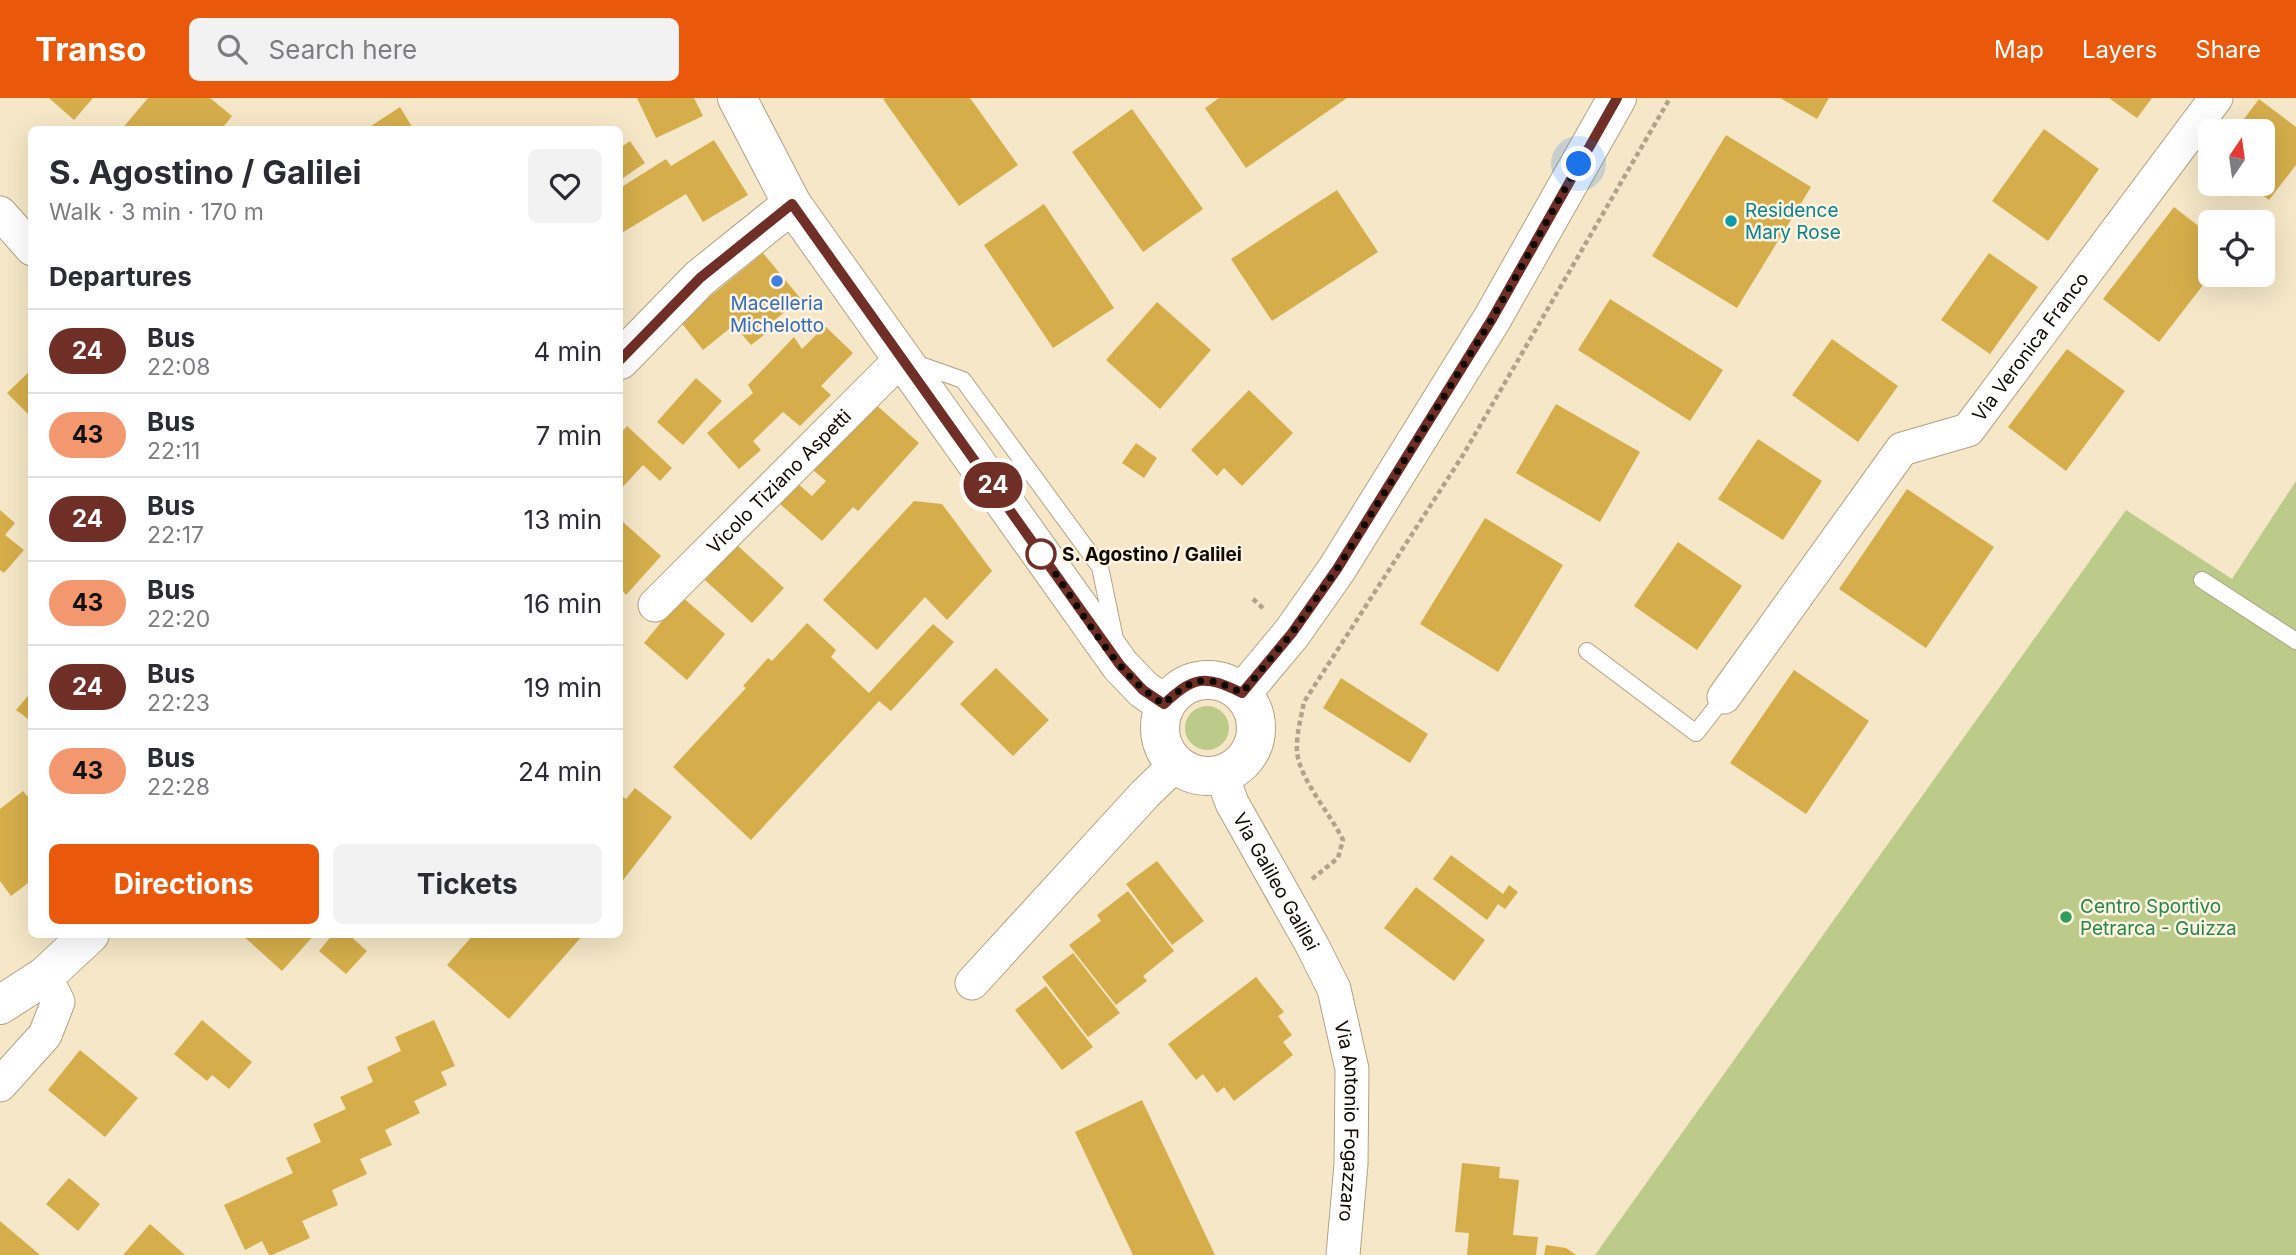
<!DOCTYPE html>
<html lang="en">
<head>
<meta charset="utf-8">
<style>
	body { margin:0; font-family:Inter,sans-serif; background:#f2f2f3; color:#2b2b33; height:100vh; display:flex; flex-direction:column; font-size:26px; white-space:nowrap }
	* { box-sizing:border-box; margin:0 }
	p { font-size:23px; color:#7c7c81 }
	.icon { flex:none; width:38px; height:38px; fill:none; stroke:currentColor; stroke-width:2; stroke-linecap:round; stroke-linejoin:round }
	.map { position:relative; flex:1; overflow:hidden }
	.sheet { position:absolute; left:28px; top:28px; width:595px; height:812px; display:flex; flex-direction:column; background:#fff; border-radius:10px; box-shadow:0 7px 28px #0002 }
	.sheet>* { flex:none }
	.badge { padding:0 14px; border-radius:23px; font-size:24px; line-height:46px }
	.needle { width:46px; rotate:13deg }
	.fabs { position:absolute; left:2198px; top:21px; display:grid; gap:14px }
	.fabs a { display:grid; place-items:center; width:77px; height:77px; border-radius:10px; background:#fff; box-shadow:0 7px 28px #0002; font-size:35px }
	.you { position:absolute; width:35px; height:35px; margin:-18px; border:5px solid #fff; border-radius:50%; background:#1a73e8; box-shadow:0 0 0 10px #1a73e833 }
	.map>.badge { position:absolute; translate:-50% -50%; box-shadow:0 0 0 4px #fff }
	h2 { padding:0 21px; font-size:26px; line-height:63px }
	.round { display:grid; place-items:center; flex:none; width:74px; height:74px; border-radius:10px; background:#f2f2f3 }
	.headline { display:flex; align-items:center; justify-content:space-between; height:119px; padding:0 21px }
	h1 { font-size:33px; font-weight:700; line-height:52px }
	.button { display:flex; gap:14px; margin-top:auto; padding:14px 21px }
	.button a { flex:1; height:80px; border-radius:10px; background:#ea580c; color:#fff; font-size:28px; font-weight:700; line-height:80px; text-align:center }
	.button a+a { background:#f2f2f3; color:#2b2b33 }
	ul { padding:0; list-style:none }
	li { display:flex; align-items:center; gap:21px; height:84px; padding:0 21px; border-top:2px solid #e1e1e2 }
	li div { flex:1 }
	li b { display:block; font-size:26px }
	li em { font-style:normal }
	li .badge { min-width:77px; font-weight:700; text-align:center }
	header { display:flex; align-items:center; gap:42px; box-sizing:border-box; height:98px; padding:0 35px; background:#ea580c; color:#fff }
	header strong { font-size:33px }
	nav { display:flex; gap:38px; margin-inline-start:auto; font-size:24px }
	.search { width:490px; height:63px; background:#f2f2f3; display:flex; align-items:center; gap:18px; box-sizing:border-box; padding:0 24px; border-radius:10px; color:#7c7c81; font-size:26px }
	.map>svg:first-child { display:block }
</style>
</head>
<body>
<header>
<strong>Transo</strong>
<div class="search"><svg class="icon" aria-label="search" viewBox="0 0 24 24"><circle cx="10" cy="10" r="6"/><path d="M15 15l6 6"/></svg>Search here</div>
<nav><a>Map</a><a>Layers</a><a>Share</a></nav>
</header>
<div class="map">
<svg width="2296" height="1157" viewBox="0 0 2296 1157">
	<rect width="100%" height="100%" fill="#f5e7c7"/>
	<path fill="#bccb89" d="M 2296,383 L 2296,1157 L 1595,1157 L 2126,412 L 2232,481 Z
		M1185 630a22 22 0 1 1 44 0a22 22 0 1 1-44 0Z"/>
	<path fill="#d5ae4b" d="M 49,0 L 93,0 L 74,22 Z
		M 148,0 L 210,0 L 232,18 L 221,32 L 121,32 Z
		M 637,0 L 694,0 L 703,18 L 656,40 Z
		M 885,0 L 970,0 L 1018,67 L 959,108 L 883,1 Z
		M 1219,0 L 1347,0 L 1246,70 L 1205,10 Z
		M 1780,0 L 1829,0 L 1817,21 Z
		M 2109,0 L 2152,0 L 2137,20 Z
		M 2259,1 L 2296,29 L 2296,67 L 2269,102 L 2247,86 L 2263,86 L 2263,33 L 2235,33 Z
		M 400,9 L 414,32 L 365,32 Z
		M 1132,11 L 1203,111 L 1143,154 L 1072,54 Z
		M 2044,31 L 2099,71 L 2048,143 L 1992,103 Z
		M 1726,37 L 1811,89 L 1737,210 L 1652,158 Z
		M 714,42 L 748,97 L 703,124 L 686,96 L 620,136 L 620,90 L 666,61 L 671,68 Z
		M 630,43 L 645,65 L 620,82 L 620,50 Z
		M 1337,92 L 1378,154 L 1272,223 L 1231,161 Z
		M 1044,106 L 1114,210 L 1053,250 L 984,147 Z
		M 2174,109 L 2210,137 L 2210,178 L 2159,244 L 2103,201 Z
		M 763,155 L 801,201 L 766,229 L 769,233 L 751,247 L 734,227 L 703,252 L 680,223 Z
		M 1989,155 L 2038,189 L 1990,256 L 1941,222 Z
		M 1610,201 L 1723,272 L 1690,323 L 1578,252 Z
		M 1157,204 L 1211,252 L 1160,311 L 1106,262 Z
		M 825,228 L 853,255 L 821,288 L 831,297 L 800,328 L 783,314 L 753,343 L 761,352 L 739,371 L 707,335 L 753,295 L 748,287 L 794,239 L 802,251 Z
		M 1832,241 L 1898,288 L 1858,344 L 1792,297 Z
		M 2067,251 L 2125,293 L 2066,373 L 2008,329 Z
		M 32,271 L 32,320 L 7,295 Z
		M 696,280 L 722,303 L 683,347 L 657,324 Z
		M 1249,292 L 1293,335 L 1242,388 L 1224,370 L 1217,378 L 1191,352 Z
		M 873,304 L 919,345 L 858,413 L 853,409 L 822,443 L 779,405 L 797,385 L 812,398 L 826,383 L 813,372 Z
		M 1556,306 L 1640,354 L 1600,424 L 1516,375 Z
		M 627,328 L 672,370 L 660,383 L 643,367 L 620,392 L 620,336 Z
		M 1758,341 L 1822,383 L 1783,442 L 1718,401 Z
		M 1136,345 L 1157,360 L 1144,380 L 1122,365 Z
		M 1907,391 L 1994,449 L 1926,550 L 1839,491 Z
		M 914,403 L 942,406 L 992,473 L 947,522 L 925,499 L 877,552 L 823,502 Z
		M 0,412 L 15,425 L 5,437 L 24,452 L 4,475 L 0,472 Z
		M 1485,420 L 1563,467 L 1498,574 L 1420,526 Z
		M 623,424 L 661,458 L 626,497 L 622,492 L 620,494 L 620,428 Z
		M 1678,444 L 1742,488 L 1697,552 L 1634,508 Z
		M 737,447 L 784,490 L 752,525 L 705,482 Z
		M 682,499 L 725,536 L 687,582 L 644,545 Z
		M 807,525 L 836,552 L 831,559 L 869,595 L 933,526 L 954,544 L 891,613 L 879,603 L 751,742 L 673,669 L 746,590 L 743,588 L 768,560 L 772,563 Z
		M 996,570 L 1049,622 L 1013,658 L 960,606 Z
		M 1794,572 L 1869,623 L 1806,716 L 1730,665 Z
		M 1341,580 L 1428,636 L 1410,665 L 1323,610 Z
		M 32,593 L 32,624 L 16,612 Z
		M 635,690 L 672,719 L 620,786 L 620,696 L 626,701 Z
		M 23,693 L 32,704 L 32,782 L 11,798 L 0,783 L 0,711 Z
		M 1451,757 L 1503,796 L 1509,787 L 1518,794 L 1505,811 L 1498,806 L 1487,822 L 1433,781 Z
		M 1157,763 L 1204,823 L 1172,847 L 1126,786 Z
		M 1416,789 L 1485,842 L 1454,883 L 1384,830 Z
		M 1128,793 L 1174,853 L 1143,878 L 1147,883 L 1116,907 L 1069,847 L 1101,823 L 1097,817 Z
		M 241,836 L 315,836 L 282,873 Z
		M 333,836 L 348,836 L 367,853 L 346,876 L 319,853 Z
		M 474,836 L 584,836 L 509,921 L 447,867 Z
		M 1073,855 L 1120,915 L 1088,939 L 1042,879 Z
		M 1256,879 L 1284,914 L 1278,918 L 1292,937 L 1283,944 L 1293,957 L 1234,1003 L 1224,989 L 1217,995 L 1203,976 L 1196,982 L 1168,946 Z
		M 1046,888 L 1093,949 L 1062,972 L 1015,912 Z
		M 202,922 L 252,964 L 229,991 L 212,977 L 207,983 L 174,956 Z
		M 434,922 L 455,968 L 441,974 L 447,987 L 414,1003 L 420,1015 L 385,1032 L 392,1047 L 360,1061 L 367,1076 L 332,1092 L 338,1107 L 302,1123 L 310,1140 L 272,1157 L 269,1157 L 262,1143 L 245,1152 L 224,1107 L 293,1075 L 286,1060 L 321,1044 L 313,1026 L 346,1011 L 340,999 L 373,984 L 367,969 L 401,953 L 395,939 Z
		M 80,952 L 138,1000 L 105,1039 L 48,992 Z
		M 1142,1002 L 1215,1157 L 1133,1157 L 1075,1034 Z
		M 1462,1065 L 1500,1069 L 1499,1080 L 1519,1082 L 1513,1137 L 1538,1139 L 1536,1157 L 1467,1157 L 1469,1135 L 1455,1134 Z
		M 69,1080 L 100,1106 L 78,1133 L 46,1106 Z
		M 0,1123 L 40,1157 L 0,1157 Z
		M 150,1126 L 185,1157 L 123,1157 Z
		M 1546,1147 L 1566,1150 L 1576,1157 L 1544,1157 Z"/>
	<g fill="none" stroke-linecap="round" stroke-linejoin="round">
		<defs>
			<path id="service" d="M 915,265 L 963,282 L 1100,469 L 1115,541
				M 2202,482 L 2296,543
				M 1587,553 L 1696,635 L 1724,599"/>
			<g id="minor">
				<path d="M 0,115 L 32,151"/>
				<path id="s1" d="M 655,507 L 902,260"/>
				<path id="s2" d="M 1724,599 L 1902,351 L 1968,332 L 2216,0"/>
				<path id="s3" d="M 1221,675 L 1232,705 L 1312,847 L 1334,891 L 1352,971 L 1351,1066 L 1343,1157"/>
				<path d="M 972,885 L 1145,696 L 1176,666"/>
				<path d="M 0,987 L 45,937 L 58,904 L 45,878"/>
			</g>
			<path id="tertiary" d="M 737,0 L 792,106 L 1120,567 L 1143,591 L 1164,606
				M 620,262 L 700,180 L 792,106
				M1160 630a48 48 0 1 1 96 0a48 48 0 1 1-96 0Z
				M 1242,595 L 1292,535 L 1337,471 L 1492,221 L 1617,0
				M 0,907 L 45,878 L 90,836"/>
		</defs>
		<use href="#service" stroke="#b0a385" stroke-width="18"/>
		<use href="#minor" stroke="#b0a385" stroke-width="35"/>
		<use href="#tertiary" stroke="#b0a385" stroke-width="40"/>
		<path stroke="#afa48b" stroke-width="4.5" stroke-dasharray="5 3.5" stroke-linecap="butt" d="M 1253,501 L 1264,511
			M 1312,781 L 1338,760 L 1343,742 C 1330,715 1300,682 1297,654 C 1296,637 1301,620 1304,604 L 1463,357 L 1670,0"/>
		<use href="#service" stroke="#fff" stroke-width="16"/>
		<use href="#minor" stroke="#fff" stroke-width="33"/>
		<use href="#tertiary" stroke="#fff" stroke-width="38"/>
	</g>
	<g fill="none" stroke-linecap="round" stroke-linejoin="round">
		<defs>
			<path id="line" d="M 620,262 L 700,180 L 792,106 L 1120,567 L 1143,592 L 1164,606 C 1195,577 1205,577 1242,595 L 1292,535 L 1337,471 L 1492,221 L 1617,0"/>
		</defs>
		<use href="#line" stroke="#fff" stroke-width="16"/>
		<use href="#line" stroke="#6f2f26" stroke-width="10"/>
		<path stroke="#0f0b02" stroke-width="7" stroke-dasharray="0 12.6" d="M 1041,456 C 1077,502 1113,577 1164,606 C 1195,577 1205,577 1242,595 L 1292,535 L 1337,471 L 1492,221 L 1579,66"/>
	</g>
	<circle fill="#0f9aa8" stroke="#fdf5e2" stroke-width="2.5" cx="1731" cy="123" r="7"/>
	<circle fill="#3f7fe0" stroke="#fdf5e2" stroke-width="2.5" cx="777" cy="183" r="7"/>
	<circle fill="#fff" stroke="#6f2f26" stroke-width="3.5" cx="1041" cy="456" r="14"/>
	<circle fill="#2e9e5b" stroke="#fdf5e2" stroke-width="2.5" cx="2066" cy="819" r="7"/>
	<g text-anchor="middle" stroke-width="5" stroke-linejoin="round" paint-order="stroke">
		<g font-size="19" fill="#0d838f" stroke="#fdf5e2" text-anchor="start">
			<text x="1745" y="119">Residence<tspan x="1745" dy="22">Mary Rose</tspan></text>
		</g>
		<g font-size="19" fill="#366cbe" stroke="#fdf5e2">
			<text x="777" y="212">Macelleria<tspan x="777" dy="22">Michelotto</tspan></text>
		</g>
		<g font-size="19" fill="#0f0b02" stroke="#fdf5e2">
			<text dy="7" stroke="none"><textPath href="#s2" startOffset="478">Via Veronica Franco</textPath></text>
			<text dy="7" stroke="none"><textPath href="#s1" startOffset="175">Vicolo Tiziano Aspetti</textPath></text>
			<text dy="7" stroke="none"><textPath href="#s3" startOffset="122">Via Galileo Galilei</textPath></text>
			<text dy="7" stroke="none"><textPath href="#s3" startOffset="378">Via Antonio Fogazzaro</textPath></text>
		</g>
		<g font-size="19" font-weight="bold" fill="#0f0b02" stroke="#fdf5e2" text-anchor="start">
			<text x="1062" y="463">S. Agostino / Galilei</text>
		</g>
		<g font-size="19" fill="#27864d" stroke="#fdf5e2" text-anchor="start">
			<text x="2080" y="815">Centro Sportivo<tspan x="2080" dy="22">Petrarca - Guizza</tspan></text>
		</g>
	</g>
</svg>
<div class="fabs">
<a><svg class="needle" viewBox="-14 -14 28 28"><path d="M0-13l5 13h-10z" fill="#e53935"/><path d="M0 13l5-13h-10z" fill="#7c7c81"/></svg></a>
<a><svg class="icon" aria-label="locate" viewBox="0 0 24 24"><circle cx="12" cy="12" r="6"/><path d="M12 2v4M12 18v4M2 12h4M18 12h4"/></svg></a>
</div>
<div class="you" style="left:1579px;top:66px"></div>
<b class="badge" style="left:993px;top:387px;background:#6f2f26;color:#fff">24</b>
<section class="sheet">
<div class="headline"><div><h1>S. Agostino / Galilei</h1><p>Walk · 3 min · 170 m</p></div><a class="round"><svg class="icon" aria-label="heart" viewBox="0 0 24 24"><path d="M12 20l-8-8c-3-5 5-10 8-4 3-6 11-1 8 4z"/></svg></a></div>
<h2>Departures</h2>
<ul>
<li><span class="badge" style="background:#6f2f26;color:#fff">24</span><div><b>Bus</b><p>22:08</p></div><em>4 min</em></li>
<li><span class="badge" style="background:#f3976e;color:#111">43</span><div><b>Bus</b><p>22:11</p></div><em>7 min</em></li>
<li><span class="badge" style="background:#6f2f26;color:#fff">24</span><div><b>Bus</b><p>22:17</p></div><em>13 min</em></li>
<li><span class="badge" style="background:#f3976e;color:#111">43</span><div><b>Bus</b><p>22:20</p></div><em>16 min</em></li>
<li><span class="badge" style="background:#6f2f26;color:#fff">24</span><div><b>Bus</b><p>22:23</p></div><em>19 min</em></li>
<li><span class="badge" style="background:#f3976e;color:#111">43</span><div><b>Bus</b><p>22:28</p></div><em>24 min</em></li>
</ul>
<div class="button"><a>Directions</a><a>Tickets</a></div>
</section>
</div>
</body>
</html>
